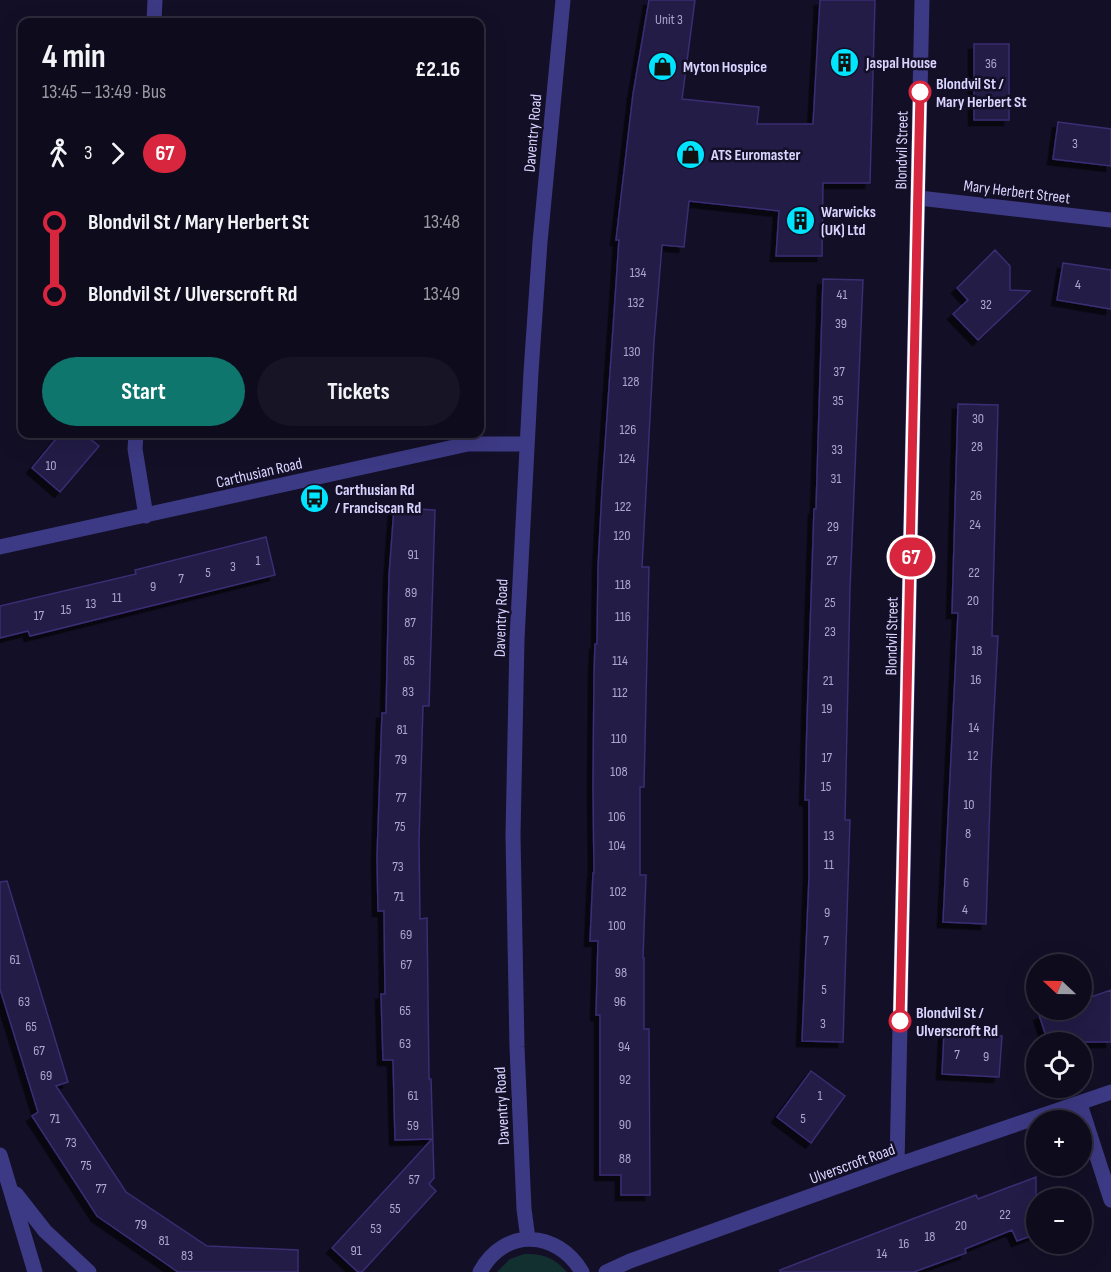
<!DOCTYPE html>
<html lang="en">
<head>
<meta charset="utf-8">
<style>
	body { margin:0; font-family:"Sofia Sans Condensed",sans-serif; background:#171425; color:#f1f3f6; height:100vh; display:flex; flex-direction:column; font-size:22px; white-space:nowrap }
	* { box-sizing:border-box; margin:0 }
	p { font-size:20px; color:#9b9ba3 }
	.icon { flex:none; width:33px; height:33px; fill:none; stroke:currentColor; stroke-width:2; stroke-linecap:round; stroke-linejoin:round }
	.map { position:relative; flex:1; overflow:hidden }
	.panel { position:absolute; left:18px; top:18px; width:466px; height:420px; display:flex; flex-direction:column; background:#0e0b1c; border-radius:12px; box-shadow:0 6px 24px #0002,0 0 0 2px #2e2b3b }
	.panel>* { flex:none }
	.badge { padding:0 12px; border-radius:20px; font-size:21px; line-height:39px }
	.needle { width:39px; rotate:292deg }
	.fabs { position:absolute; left:1026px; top:954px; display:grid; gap:12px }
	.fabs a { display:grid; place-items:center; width:66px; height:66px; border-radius:50%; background:#0e0b1c; box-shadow:0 6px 24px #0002,0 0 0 2px #2e2b3b; font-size:30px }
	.map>.badge { position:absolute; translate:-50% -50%; box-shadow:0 0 0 3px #fff }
	.legs { display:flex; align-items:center; gap:9px; height:66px; padding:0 24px; font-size:20px }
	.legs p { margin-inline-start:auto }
	.overview { display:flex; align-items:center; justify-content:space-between; height:102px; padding:0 24px }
	h1 { font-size:33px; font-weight:700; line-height:45px }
	.button { display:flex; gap:12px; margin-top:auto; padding:12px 24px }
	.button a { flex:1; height:69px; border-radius:36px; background:#0f766e; color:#fff; font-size:24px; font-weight:700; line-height:69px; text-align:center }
	.button a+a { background:#171425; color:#f1f3f6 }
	ul { padding:0 24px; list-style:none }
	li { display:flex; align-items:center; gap:21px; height:72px; font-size:22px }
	li i { display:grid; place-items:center; width:9px; height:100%; margin:0 8px; background:currentColor }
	li i::after { content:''; width:15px; height:15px; margin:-8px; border:4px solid; border-radius:50%; background:#0e0b1c }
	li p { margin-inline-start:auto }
	li:first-child i { background:linear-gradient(#0000 50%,currentColor 0) }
	li:last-child i { background:linear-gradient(currentColor 50%,#0000 0) }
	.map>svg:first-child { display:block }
</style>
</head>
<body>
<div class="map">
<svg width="1111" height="1272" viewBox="0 0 1111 1272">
	<defs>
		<filter id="shadow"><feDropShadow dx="-5.5" dy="5.5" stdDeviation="0" flood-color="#0009"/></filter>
	</defs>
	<rect width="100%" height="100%" fill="#130f26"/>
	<path fill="#12302f" d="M 524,1254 C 542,1253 555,1258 567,1272 L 497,1272 L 510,1259 Z"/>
	<path fill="#241b47" stroke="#3b2d73" stroke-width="1.5" filter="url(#shadow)" d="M 649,0 L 695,0 L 682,99 L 759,107 L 757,124 L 813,124 L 820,0 L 875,0 L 870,183 L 823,183 L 822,256 L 776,256 L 779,211 L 689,201 L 684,247 L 662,245 L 654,342 L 642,567 L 649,567 L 644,787 L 640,787 L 640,875 L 646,875 L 643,958 L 644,958 L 644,1029 L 649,1029 L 650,1195 L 621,1195 L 621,1175 L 600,1175 L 600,1015 L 596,1015 L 598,941 L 590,941 L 593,873 L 594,873 L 593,786 L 594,675 L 595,644 L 597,644 L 598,567 L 602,490 L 619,240 L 616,240 L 633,94 Z
		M 974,44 L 1009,44 L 1009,120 L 974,120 Z
		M 1058,122 L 1111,129 L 1111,166 L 1053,159 Z
		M 995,250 L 1010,266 L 1010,290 L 1030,291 L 978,340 L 953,314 L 968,300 L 957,288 Z
		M 1063,263 L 1111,270 L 1111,309 L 1057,300 Z
		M 823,279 L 863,280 L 850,588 L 845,820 L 850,820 L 843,1042 L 802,1041 L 809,877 L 809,800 L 805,800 L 807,721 L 814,509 L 816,509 Z
		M 958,404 L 998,405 L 992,636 L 998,636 L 991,770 L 986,924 L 943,922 L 958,613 L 952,613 Z
		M 60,434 L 84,434 L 99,446 L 60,492 L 32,468 Z
		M 394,508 L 435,510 L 429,706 L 423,706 L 419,841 L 420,919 L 427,918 L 429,1079 L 431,1079 L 434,1178 L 429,1184 L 436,1191 L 362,1272 L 358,1272 L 332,1248 L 432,1139 L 395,1140 L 393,1060 L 383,1060 L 381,994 L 385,994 L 384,911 L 378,911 L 377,857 L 382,713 L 386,713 L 389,576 Z
		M 266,537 L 275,575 L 30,636 L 28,631 L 0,638 L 0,606 L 136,574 L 135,570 Z
		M 7,881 L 68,1082 L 56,1086 L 126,1192 L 207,1246 L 298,1250 L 298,1272 L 178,1272 L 97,1216 L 32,1116 L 38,1112 L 0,989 L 0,882 Z
		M 1111,990 L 1111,1042 L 1048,1042 L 1039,1015 L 1053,1010 L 1082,1010 L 1082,1000 Z
		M 944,1033 L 1002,1036 L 999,1077 L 942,1074 Z
		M 811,1071 L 845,1096 L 811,1143 L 777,1117 Z
		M 1036,1177 L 1036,1234 L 1028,1237 L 1017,1241 L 1012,1230 L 965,1249 L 966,1253 L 914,1272 L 780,1272 L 780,1270 L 915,1218 L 976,1195 L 978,1199 Z"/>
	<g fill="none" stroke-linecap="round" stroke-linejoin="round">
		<path stroke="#3d3a85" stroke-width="15" d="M 154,22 L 155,0
			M 919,198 L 1111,220
			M 136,434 L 135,449 L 146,516
			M 0,547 L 468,444 L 527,444
			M 1080,1104 L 1111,1200
			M 0,1155 L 35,1272
			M 897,1165 L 922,0
			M 16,1194 L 45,1231 L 89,1272
			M 528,1239 L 524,1209 L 517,1047 L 513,835 L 517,639 L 531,372 L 540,242 L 563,0
			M 480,1272 C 504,1227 557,1230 582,1272
			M 606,1272 L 630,1261 L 897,1165 L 1111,1092"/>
	</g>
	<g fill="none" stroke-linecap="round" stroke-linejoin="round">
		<defs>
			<path id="line-1" d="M 900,1021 L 920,92"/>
		</defs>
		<use href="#line-1" stroke="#fff" stroke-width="14"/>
		<use href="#line-1" stroke="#d7263d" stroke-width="9"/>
	</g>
	<defs>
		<symbol id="building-disc" viewBox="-11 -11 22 22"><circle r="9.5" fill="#00e5ff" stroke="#130f26"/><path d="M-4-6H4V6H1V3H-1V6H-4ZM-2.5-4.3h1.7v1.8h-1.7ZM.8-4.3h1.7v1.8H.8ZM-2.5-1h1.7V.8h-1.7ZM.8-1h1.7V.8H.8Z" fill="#111"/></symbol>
		<symbol id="shop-disc" viewBox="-11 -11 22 22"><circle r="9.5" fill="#00e5ff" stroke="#130f26"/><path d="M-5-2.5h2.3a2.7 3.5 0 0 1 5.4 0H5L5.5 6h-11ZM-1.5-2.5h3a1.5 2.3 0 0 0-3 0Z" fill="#111"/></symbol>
		<symbol id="bus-disc" viewBox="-11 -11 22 22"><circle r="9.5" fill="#00e5ff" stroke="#130f26"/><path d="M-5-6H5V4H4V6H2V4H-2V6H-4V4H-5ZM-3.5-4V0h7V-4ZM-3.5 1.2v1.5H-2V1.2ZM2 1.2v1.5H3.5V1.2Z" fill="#111"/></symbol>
	</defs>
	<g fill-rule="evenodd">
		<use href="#building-disc" x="828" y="46" width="33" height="33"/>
		<use href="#shop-disc" x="646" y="50" width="33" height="33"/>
		<use href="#shop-disc" x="674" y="138" width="33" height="33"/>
		<use href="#building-disc" x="784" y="204" width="33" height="33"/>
		<use href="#bus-disc" x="298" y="482" width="33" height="33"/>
	</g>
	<g fill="#fff" stroke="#d7263d" stroke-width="3">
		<circle cx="920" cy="92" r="10"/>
		<circle cx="900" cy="1021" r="10"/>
	</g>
	<g text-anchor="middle" stroke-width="5" stroke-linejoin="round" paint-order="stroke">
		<g font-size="14" fill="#aca6d1">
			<text x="669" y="24">Unit 3</text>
			<text x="991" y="68">36</text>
			<text x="1075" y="148">3</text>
			<text x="638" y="277">134</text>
			<text x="1078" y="289">4</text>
			<text x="842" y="299">41</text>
			<text x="636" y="307">132</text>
			<text x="986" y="309">32</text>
			<text x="841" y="328">39</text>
			<text x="632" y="356">130</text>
			<text x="839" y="376">37</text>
			<text x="631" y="386">128</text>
			<text x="838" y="405">35</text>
			<text x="978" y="423">30</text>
			<text x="628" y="434">126</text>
			<text x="977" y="451">28</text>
			<text x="837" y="454">33</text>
			<text x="627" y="463">124</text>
			<text x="51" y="470">10</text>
			<text x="836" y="483">31</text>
			<text x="976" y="500">26</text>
			<text x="623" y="511">122</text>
			<text x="975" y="529">24</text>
			<text x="833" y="531">29</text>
			<text x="622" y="540">120</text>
			<text x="413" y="559">91</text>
			<text x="258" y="565">1</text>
			<text x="832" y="565">27</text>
			<text x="233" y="571">3</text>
			<text x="208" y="577">5</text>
			<text x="974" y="577">22</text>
			<text x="181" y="583">7</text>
			<text x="623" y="589">118</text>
			<text x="153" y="591">9</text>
			<text x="411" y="597">89</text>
			<text x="117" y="602">11</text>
			<text x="973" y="605">20</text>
			<text x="830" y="607">25</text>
			<text x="91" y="608">13</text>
			<text x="66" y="614">15</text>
			<text x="39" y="620">17</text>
			<text x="623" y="621">116</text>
			<text x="410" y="627">87</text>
			<text x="830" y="636">23</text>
			<text x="977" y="655">18</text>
			<text x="409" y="665">85</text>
			<text x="620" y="665">114</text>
			<text x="976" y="684">16</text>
			<text x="828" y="685">21</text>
			<text x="408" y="696">83</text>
			<text x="620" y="697">112</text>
			<text x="827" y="713">19</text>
			<text x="974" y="732">14</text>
			<text x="402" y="734">81</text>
			<text x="619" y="743">110</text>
			<text x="973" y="760">12</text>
			<text x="827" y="762">17</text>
			<text x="401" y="764">79</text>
			<text x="619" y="776">108</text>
			<text x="826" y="791">15</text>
			<text x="401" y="802">77</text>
			<text x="969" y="809">10</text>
			<text x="617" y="821">106</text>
			<text x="400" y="831">75</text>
			<text x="968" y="838">8</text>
			<text x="829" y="840">13</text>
			<text x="617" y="850">104</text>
			<text x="829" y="869">11</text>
			<text x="398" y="871">73</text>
			<text x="966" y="887">6</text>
			<text x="618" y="896">102</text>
			<text x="399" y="901">71</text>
			<text x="965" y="914">4</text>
			<text x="827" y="917">9</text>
			<text x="617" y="930">100</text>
			<text x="406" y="939">69</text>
			<text x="826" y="945">7</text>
			<text x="15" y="964">61</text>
			<text x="406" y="969">67</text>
			<text x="621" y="977">98</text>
			<text x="824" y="994">5</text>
			<text x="24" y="1006">63</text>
			<text x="620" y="1006">96</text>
			<text x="405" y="1015">65</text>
			<text x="823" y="1028">3</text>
			<text x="31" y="1031">65</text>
			<text x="405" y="1048">63</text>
			<text x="624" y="1051">94</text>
			<text x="39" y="1055">67</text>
			<text x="957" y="1059">7</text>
			<text x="986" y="1061">9</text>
			<text x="46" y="1080">69</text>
			<text x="625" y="1084">92</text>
			<text x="413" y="1100">61</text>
			<text x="820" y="1100">1</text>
			<text x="55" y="1123">71</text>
			<text x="803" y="1123">5</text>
			<text x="625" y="1129">90</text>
			<text x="413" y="1130">59</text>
			<text x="71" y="1147">73</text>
			<text x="625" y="1163">88</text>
			<text x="86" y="1170">75</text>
			<text x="414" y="1184">57</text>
			<text x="101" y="1193">77</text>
			<text x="395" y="1213">55</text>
			<text x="1005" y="1219">22</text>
			<text x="141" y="1229">79</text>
			<text x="961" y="1230">20</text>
			<text x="376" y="1233">53</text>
			<text x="930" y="1241">18</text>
			<text x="164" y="1245">81</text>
			<text x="904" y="1248">16</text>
			<text x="356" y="1255">91</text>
			<text x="882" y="1258">14</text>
			<text x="187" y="1260">83</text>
		</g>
		<g font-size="16" font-weight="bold" fill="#d9d4ff" stroke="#130f26" text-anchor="start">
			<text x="866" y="68">Jaspal House</text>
			<text x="683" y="72">Myton Hospice</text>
			<text x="711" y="160">ATS Euromaster</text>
			<text x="821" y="217">Warwicks<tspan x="821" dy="18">(UK) Ltd</tspan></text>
			<text x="335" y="495">Carthusian Rd<tspan x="335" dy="18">/ Franciscan Rd</tspan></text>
		</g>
		<g font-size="16" font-weight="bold" fill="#d9d4ff" stroke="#130f26" text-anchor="start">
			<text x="936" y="89">Blondvil St /<tspan x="936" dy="18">Mary Herbert St</tspan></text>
			<text x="916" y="1018">Blondvil St /<tspan x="916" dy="18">Ulverscroft Rd</tspan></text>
		</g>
		<g font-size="16" fill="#d9d4ff" stroke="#130f26">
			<text transform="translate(532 133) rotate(-85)" y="6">Daventry Road</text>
			<text transform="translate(901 150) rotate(-89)" y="6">Blondvil Street</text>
			<text transform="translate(1017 191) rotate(7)" y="6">Mary Herbert Street</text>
			<text transform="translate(259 472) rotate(-13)" y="6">Carthusian Road</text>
			<text transform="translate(500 618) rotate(-88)" y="6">Daventry Road</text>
			<text transform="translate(891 636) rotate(-89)" y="6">Blondvil Street</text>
			<text transform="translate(501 1106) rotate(-93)" y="6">Daventry Road</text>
			<text transform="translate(852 1163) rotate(-20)" y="6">Ulverscroft Road</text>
		</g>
	</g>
</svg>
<div class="fabs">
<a><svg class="needle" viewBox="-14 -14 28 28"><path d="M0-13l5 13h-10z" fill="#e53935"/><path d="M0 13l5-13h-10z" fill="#9b9ba3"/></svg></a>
<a><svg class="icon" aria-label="locate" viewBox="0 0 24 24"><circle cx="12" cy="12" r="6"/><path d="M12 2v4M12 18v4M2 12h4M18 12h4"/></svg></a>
<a>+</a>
<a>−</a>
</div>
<b class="badge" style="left:911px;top:557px;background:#d7263d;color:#fff">67</b>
<section class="panel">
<div class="overview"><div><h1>4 min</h1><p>13:45 – 13:49 · Bus</p></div><b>£2.16</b></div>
<div class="legs"><svg class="icon" aria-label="walk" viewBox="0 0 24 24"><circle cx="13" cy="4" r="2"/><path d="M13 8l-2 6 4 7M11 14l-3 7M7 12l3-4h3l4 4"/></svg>3<svg class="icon" aria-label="forward" viewBox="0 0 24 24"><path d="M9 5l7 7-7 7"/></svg><b class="badge" style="background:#d7263d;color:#fff">67</b></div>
<ul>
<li><i style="color:#d7263d"></i><b>Blondvil St / Mary Herbert St</b><p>13:48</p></li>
<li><i style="color:#d7263d"></i><b>Blondvil St / Ulverscroft Rd</b><p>13:49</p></li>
</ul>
<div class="button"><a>Start</a><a>Tickets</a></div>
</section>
</div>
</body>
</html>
